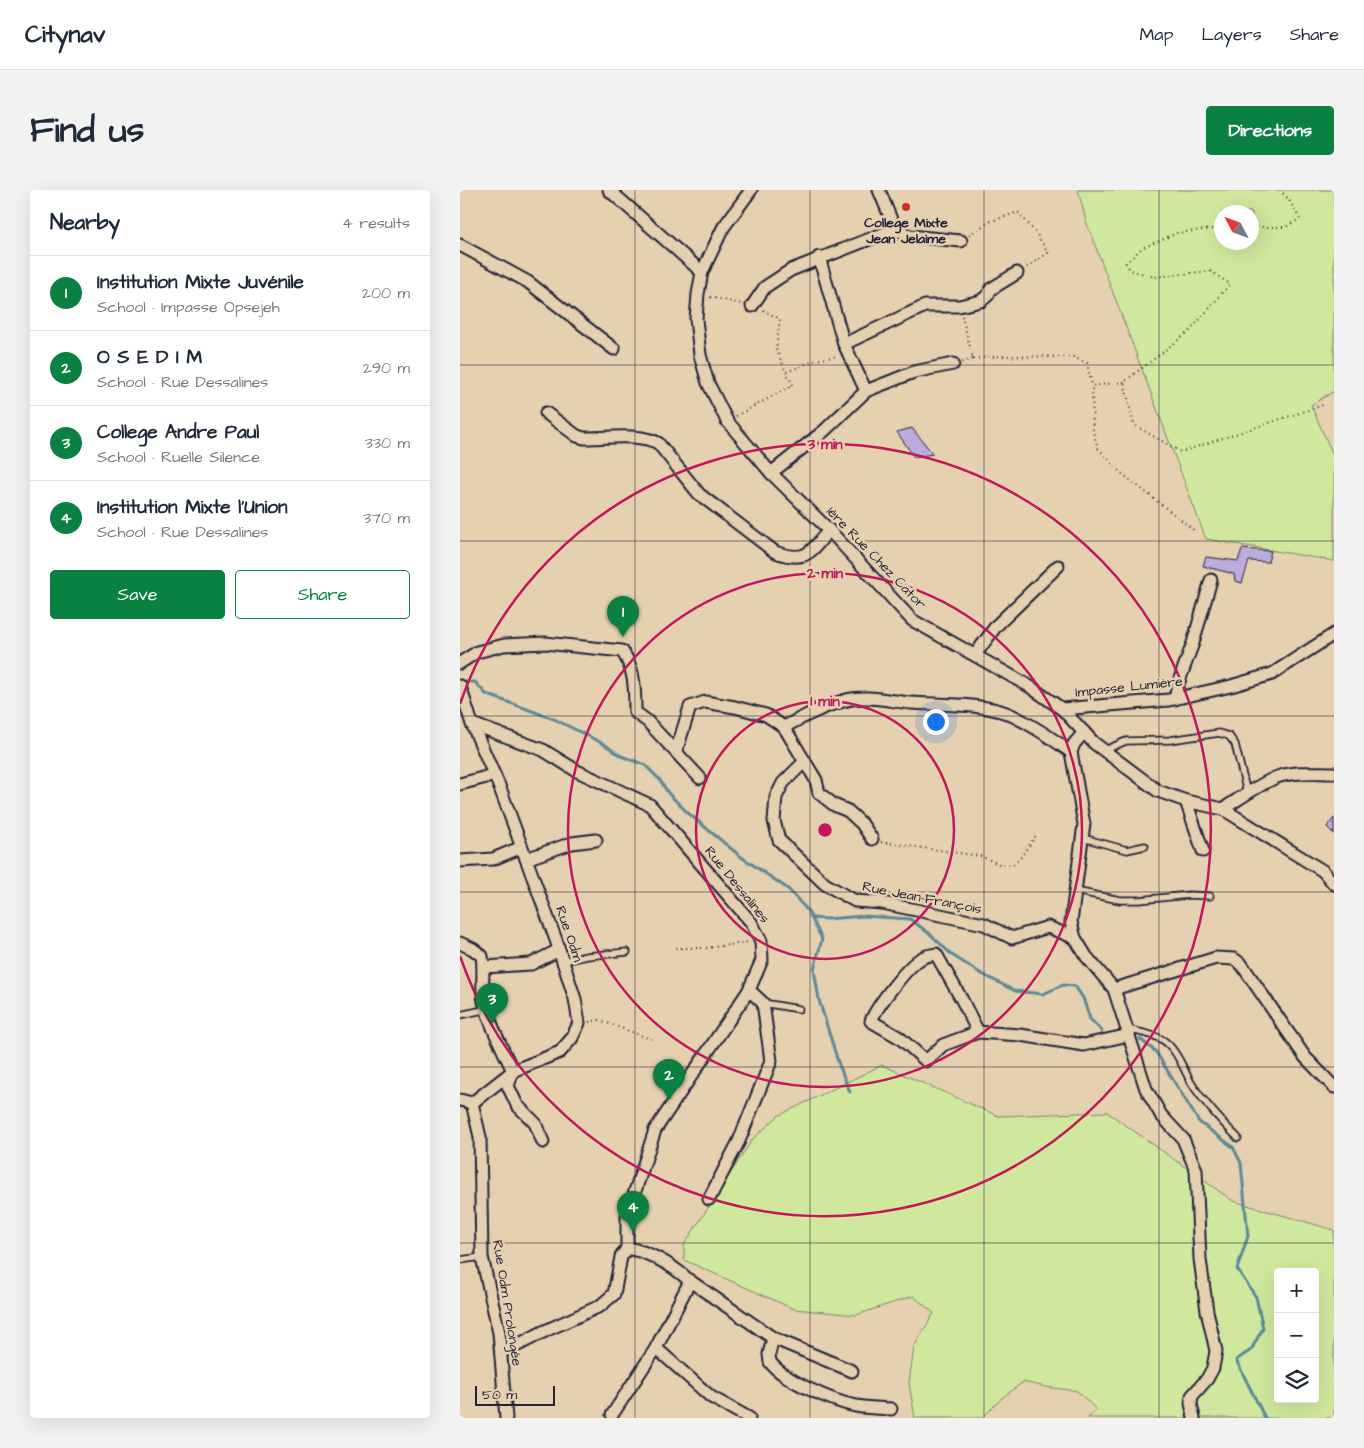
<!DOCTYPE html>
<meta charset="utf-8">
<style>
:root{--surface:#fff;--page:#f2f2f3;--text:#1f2937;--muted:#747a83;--line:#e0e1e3;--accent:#0b8043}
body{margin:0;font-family:"Architects Daughter",sans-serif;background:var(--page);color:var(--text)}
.controls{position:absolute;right:15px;bottom:15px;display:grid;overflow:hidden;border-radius:5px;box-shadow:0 5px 20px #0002}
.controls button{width:45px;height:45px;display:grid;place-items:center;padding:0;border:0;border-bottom:1px solid var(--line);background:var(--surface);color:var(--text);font:25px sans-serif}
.compass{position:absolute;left:754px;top:15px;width:45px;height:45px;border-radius:50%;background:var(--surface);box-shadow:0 5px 20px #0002;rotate:311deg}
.scale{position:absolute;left:15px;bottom:12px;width:80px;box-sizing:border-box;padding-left:5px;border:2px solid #22223b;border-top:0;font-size:14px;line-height:18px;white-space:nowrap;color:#22223b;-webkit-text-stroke:4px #e5d0af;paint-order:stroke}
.you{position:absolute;left:475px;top:531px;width:18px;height:18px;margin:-12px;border:4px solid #fff;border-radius:50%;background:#1a73e8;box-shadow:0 0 0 8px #1a73e833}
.badge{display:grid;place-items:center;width:32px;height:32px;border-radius:50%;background:var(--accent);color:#fff;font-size:16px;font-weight:700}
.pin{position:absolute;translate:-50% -41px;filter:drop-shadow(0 1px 2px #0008)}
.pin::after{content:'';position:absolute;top:26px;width:18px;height:15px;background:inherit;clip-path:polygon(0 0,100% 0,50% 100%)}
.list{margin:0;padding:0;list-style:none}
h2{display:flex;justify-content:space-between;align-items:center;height:65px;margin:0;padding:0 20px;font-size:21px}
h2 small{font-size:16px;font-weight:400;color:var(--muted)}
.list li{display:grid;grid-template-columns:32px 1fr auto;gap:15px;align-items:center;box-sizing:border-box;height:75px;padding:0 20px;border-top:1px solid var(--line)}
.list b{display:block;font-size:19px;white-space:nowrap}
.list p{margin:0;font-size:16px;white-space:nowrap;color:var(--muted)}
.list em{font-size:16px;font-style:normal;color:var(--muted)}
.actions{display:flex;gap:10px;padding:15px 20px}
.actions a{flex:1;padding:11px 0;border:1px solid var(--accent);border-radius:5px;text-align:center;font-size:18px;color:var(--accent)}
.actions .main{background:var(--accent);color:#fff}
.icon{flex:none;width:28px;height:28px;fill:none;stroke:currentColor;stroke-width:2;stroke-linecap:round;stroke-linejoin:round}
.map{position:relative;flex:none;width:874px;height:1228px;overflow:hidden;border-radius:5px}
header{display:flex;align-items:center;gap:30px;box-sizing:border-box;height:70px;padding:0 25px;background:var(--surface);border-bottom:1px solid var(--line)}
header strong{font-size:24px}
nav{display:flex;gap:28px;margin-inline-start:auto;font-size:18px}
.intro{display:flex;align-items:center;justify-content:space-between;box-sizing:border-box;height:120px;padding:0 30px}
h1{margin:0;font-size:35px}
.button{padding:12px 22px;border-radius:5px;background:var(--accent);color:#fff;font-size:18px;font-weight:700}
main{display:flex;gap:30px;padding:0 30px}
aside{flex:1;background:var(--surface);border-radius:5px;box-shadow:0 5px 20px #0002}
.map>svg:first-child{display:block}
.green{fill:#cfe89d;stroke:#78856c;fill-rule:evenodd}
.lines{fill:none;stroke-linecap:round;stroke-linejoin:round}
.stream{stroke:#5a8a9a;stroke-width:3}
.building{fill:#baadde;stroke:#22223b}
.lane-casing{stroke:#22223b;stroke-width:9}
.street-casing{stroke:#22223b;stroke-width:15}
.path{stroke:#22223b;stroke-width:2;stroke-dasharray:1 4;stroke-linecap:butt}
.lane{stroke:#e5d0af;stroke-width:5.5}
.street{stroke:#e5d0af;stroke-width:11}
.grid{fill:none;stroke:#22223b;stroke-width:1;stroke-opacity:0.55}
.ring{fill:none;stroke:#c2185b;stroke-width:2.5}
.poi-dot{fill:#c8321e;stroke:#e5d0af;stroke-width:2}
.labels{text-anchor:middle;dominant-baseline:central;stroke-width:5;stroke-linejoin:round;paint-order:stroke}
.poi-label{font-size:14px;font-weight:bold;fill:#22223b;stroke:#e5d0af}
.street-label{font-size:14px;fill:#22223b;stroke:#e5d0af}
.centre{fill:#c2185b;stroke:#e5d0af;stroke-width:2.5}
.ring-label{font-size:15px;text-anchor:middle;font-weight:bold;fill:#c2185b;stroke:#e5d0af;stroke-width:5;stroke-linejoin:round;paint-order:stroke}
</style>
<header>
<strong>Citynav</strong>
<nav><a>Map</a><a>Layers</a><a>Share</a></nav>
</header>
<div class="intro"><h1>Find us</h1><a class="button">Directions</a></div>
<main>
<aside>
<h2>Nearby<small>4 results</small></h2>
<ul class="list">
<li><span class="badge">1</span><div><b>Institution Mixte Juvénile</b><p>School · Impasse Opsejeh</p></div><em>200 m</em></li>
<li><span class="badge">2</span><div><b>O S E D I M</b><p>School · Rue Dessalines</p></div><em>290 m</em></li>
<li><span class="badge">3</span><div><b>College Andre Paul</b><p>School · Ruelle Silence</p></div><em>330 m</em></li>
<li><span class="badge">4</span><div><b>Institution Mixte l'Union</b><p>School · Rue Dessalines</p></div><em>370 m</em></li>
</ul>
<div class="actions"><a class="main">Save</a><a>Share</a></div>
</aside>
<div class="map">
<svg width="874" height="1228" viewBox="0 0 874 1228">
<rect width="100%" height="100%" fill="#e5d0af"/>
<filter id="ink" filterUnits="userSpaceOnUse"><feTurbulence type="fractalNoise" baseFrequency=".02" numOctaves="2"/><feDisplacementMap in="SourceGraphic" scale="10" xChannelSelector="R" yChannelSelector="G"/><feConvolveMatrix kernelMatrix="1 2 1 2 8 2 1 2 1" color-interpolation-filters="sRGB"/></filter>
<g filter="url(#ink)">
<g class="green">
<path d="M 618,0 L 874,0 L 874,201 L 851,215 L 872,263 L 874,262 L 874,371 L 746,349 L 626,31 ZM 762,22 L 792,22 L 792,52 L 762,52 Z"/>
<path d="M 422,875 L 538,926 L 647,922 L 773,1011 L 874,1040 L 874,1228 L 628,1228 L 637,1220 L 617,1201 L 586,1197 L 563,1192 L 543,1207 L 522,1228 L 455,1228 L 449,1193 L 454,1157 L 474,1123 L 453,1106 L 396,1125 L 334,1119 L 224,1070 L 224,1055 L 292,950 L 318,926 ZM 818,1082 L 855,1082 L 855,1209 L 818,1209 Z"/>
</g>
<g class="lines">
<g class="stream">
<polyline points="0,492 15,492 26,504 94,529 144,554 161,566 185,575 200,590 208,603 228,623 280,666 328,699 348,721 362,749 354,779 359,810 379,875 390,902"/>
<polyline points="352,728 367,729 403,726 450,729 470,744 492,765 520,783 555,801 583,804 603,795 615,796 623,808 630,829 642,841"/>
<polyline points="680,849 696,862 739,932 773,957 781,973 788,1046 777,1079 796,1107 803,1138 791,1160 776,1170 805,1228"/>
</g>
</g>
<g class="building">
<polygon points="452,238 473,264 454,267 437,242"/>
<polygon points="782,359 811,361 808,372 789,371 782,393 775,391 774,384 743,376 746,367 778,371"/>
<polygon points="874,628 874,644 867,637"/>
</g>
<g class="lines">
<defs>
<g id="lane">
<polyline points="645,560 666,551 710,550 759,543 769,546 775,554 787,603"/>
<polyline points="623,648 667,660 685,656"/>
<polyline points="615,701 660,710 679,710 729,705 750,706"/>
<polyline points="103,771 127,766 167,762"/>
<polyline points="303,813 339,819"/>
<polyline points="0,825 28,819"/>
<path d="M 669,845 L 671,840 C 683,843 699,845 708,854 C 719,864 724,881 732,894 C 745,914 761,931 778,948"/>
<polyline points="0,1070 22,1067"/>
</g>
<g id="street">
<polyline points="149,0 242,82"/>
<polyline points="291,0 263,38 242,82 238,104 236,129 240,165 248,193 267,231 311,283 369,340 452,430 569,496 602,519 634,553 698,601 726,611 763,619 863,681 874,694"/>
<polyline points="419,0 435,39"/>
<polyline points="0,55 68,92 154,159"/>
<polyline points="359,67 384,154 406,201"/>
<polyline points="292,116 305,97 331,80 435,39 450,46 501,51"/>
<polyline points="384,154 465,116 499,116 521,111 528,105 531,99 557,83"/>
<path d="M 86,223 L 117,246 L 124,248 C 145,248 180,243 198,253 L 239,304 L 315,362 C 347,373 350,363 369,340"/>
<polyline points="311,283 364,241 406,201 454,182 493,174"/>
<polyline points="515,465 536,436 598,376"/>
<path d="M 0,473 L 17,462 L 44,455 L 85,453 L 162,461 C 175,479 175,500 175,522 L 187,531 L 240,588"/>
<polyline points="0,496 12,534 40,598 96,750 115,809 119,833 112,848 100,862 53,881 48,896 57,915 75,933 83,952"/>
<polyline points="715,509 718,494 733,453 751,390"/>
<polyline points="602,519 709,510 771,496 812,484 874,444"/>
<polyline points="12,534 83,560 117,581 190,615 291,732 301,751 302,770 289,800 195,940 167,1026 167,1058"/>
<path d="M 324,537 C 343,527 362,517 383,511 C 406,504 428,511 451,513 C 479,515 524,513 549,524 C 571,534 591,548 611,562"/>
<polyline points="624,542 614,554 611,562 624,634 611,732 615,748 626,766 654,799 686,899 701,925 723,949 736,980 740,1069 747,1121 756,1161 753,1178 747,1189 732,1206 731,1213 734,1228"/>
<polyline points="216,562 230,517 245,512 275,517 306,525 324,537 356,590 359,603 374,615 388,621 402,634 412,649"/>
<polyline points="345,571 323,593 316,607 314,631 319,650 365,694 395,711 422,713 524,734 552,748 588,737 615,748"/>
<polyline points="0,594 34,585"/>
<polyline points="726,611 743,661"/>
<path d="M 763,619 C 779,609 802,592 820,586 C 837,581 856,583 874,583"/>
<polyline points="66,669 112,653 136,650"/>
<polyline points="0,671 33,669 62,657"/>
<path d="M 0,753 L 13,759 L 22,766 C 24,779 22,792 23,805 C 26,827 43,860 53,881 L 12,913 L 0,910"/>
<polyline points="24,777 71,774 99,760"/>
<polyline points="654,799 756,768 774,769 782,775 845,867 874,897"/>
<path d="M 518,842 L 502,810 L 476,764 C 472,765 468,765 464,767 C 450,772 417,816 411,831 L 440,848 L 466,871 L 483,855 L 518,842 L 560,845 L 624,855 L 669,845"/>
<polyline points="12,913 20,947 22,1067 39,1143 46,1228"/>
<polyline points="249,1009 279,951 311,871 303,813 289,800"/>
<polyline points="230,1091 313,1148 392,1181"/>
<path d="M 313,1148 L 309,1164 L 310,1172 C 323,1190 374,1212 396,1216 C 407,1218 419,1218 431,1219"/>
<polyline points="196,1158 251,1207 289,1228"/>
<path d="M 41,1161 L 50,1159 L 85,1141 L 140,1116 L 154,1104 L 161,1067 L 167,1058 C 190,1062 213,1076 230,1091 L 196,1158 L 152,1225"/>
</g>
</defs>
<use href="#lane" class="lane-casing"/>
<use href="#street" class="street-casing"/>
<g class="path">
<polyline points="792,37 825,37 840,29 829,10 820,0"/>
<polyline points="762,38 717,43 682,58 666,73 670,80 694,87 750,81 770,94 730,141 664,192 674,235 721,262 866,214"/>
<polyline points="509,45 529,32 558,22 576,43 588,63 567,77"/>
<polyline points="250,107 282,114"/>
<polyline points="303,120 320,129 316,159 326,182 356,170 378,166"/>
<polyline points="502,126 513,169 502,172"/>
<polyline points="513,169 541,166 613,167 627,173 632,196"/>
<polyline points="664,192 632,196 633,242 638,258 660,282 735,341"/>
<polyline points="276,226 333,195 326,182"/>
<polyline points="421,652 520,666 539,674 553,675 561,667 577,644"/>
<polyline points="216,758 246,758 290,752"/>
<polyline points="129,832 139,830 191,849"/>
</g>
<use href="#lane" class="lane"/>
<use href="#street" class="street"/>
</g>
</g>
<path class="grid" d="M 175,0 L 175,1228M 350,0 L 350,1228M 524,0 L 524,1228M 699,0 L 699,1228M 0,175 L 874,175M 0,351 L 874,351M 0,526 L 874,526M 0,702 L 874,702M 0,877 L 874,877M 0,1053 L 874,1053"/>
<g class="ring">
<circle cx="365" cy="640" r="129"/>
<circle cx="365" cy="640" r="257"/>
<path d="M0 514A386 386 0 1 1 0 766"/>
</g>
<circle class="poi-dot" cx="446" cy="17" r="5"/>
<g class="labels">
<g class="poi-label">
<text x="446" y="33">College Mixte<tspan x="446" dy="16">Jean Jelaime</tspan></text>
</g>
<g class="street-label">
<text transform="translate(416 368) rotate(46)">1ère Rue Chez Cator</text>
<text transform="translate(669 497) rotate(-6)">Impasse Lumière</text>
<text transform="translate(277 695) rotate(51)">Rue Dessalines</text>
<text transform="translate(462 708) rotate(11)">Rue Jean-François</text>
<text transform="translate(109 744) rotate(71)">Rue Odm</text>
<text transform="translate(47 1113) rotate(81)">Rue Odm Prolongée</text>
</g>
</g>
<circle cx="365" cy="640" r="8" class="centre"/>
<g class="ring-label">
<text x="365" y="259">3 min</text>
<text x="365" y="388">2 min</text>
<text x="365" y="516">1 min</text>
</g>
</svg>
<div class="controls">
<button>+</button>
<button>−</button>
<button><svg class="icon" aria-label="layers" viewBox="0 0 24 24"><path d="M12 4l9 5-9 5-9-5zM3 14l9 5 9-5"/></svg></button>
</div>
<svg class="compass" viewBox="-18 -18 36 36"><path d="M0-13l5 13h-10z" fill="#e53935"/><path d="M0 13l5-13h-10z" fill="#747a83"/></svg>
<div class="scale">50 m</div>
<div class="you"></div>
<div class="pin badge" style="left:163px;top:447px">1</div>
<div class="pin badge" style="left:209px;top:910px">2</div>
<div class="pin badge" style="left:32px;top:834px">3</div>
<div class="pin badge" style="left:173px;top:1042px">4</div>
</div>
</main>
